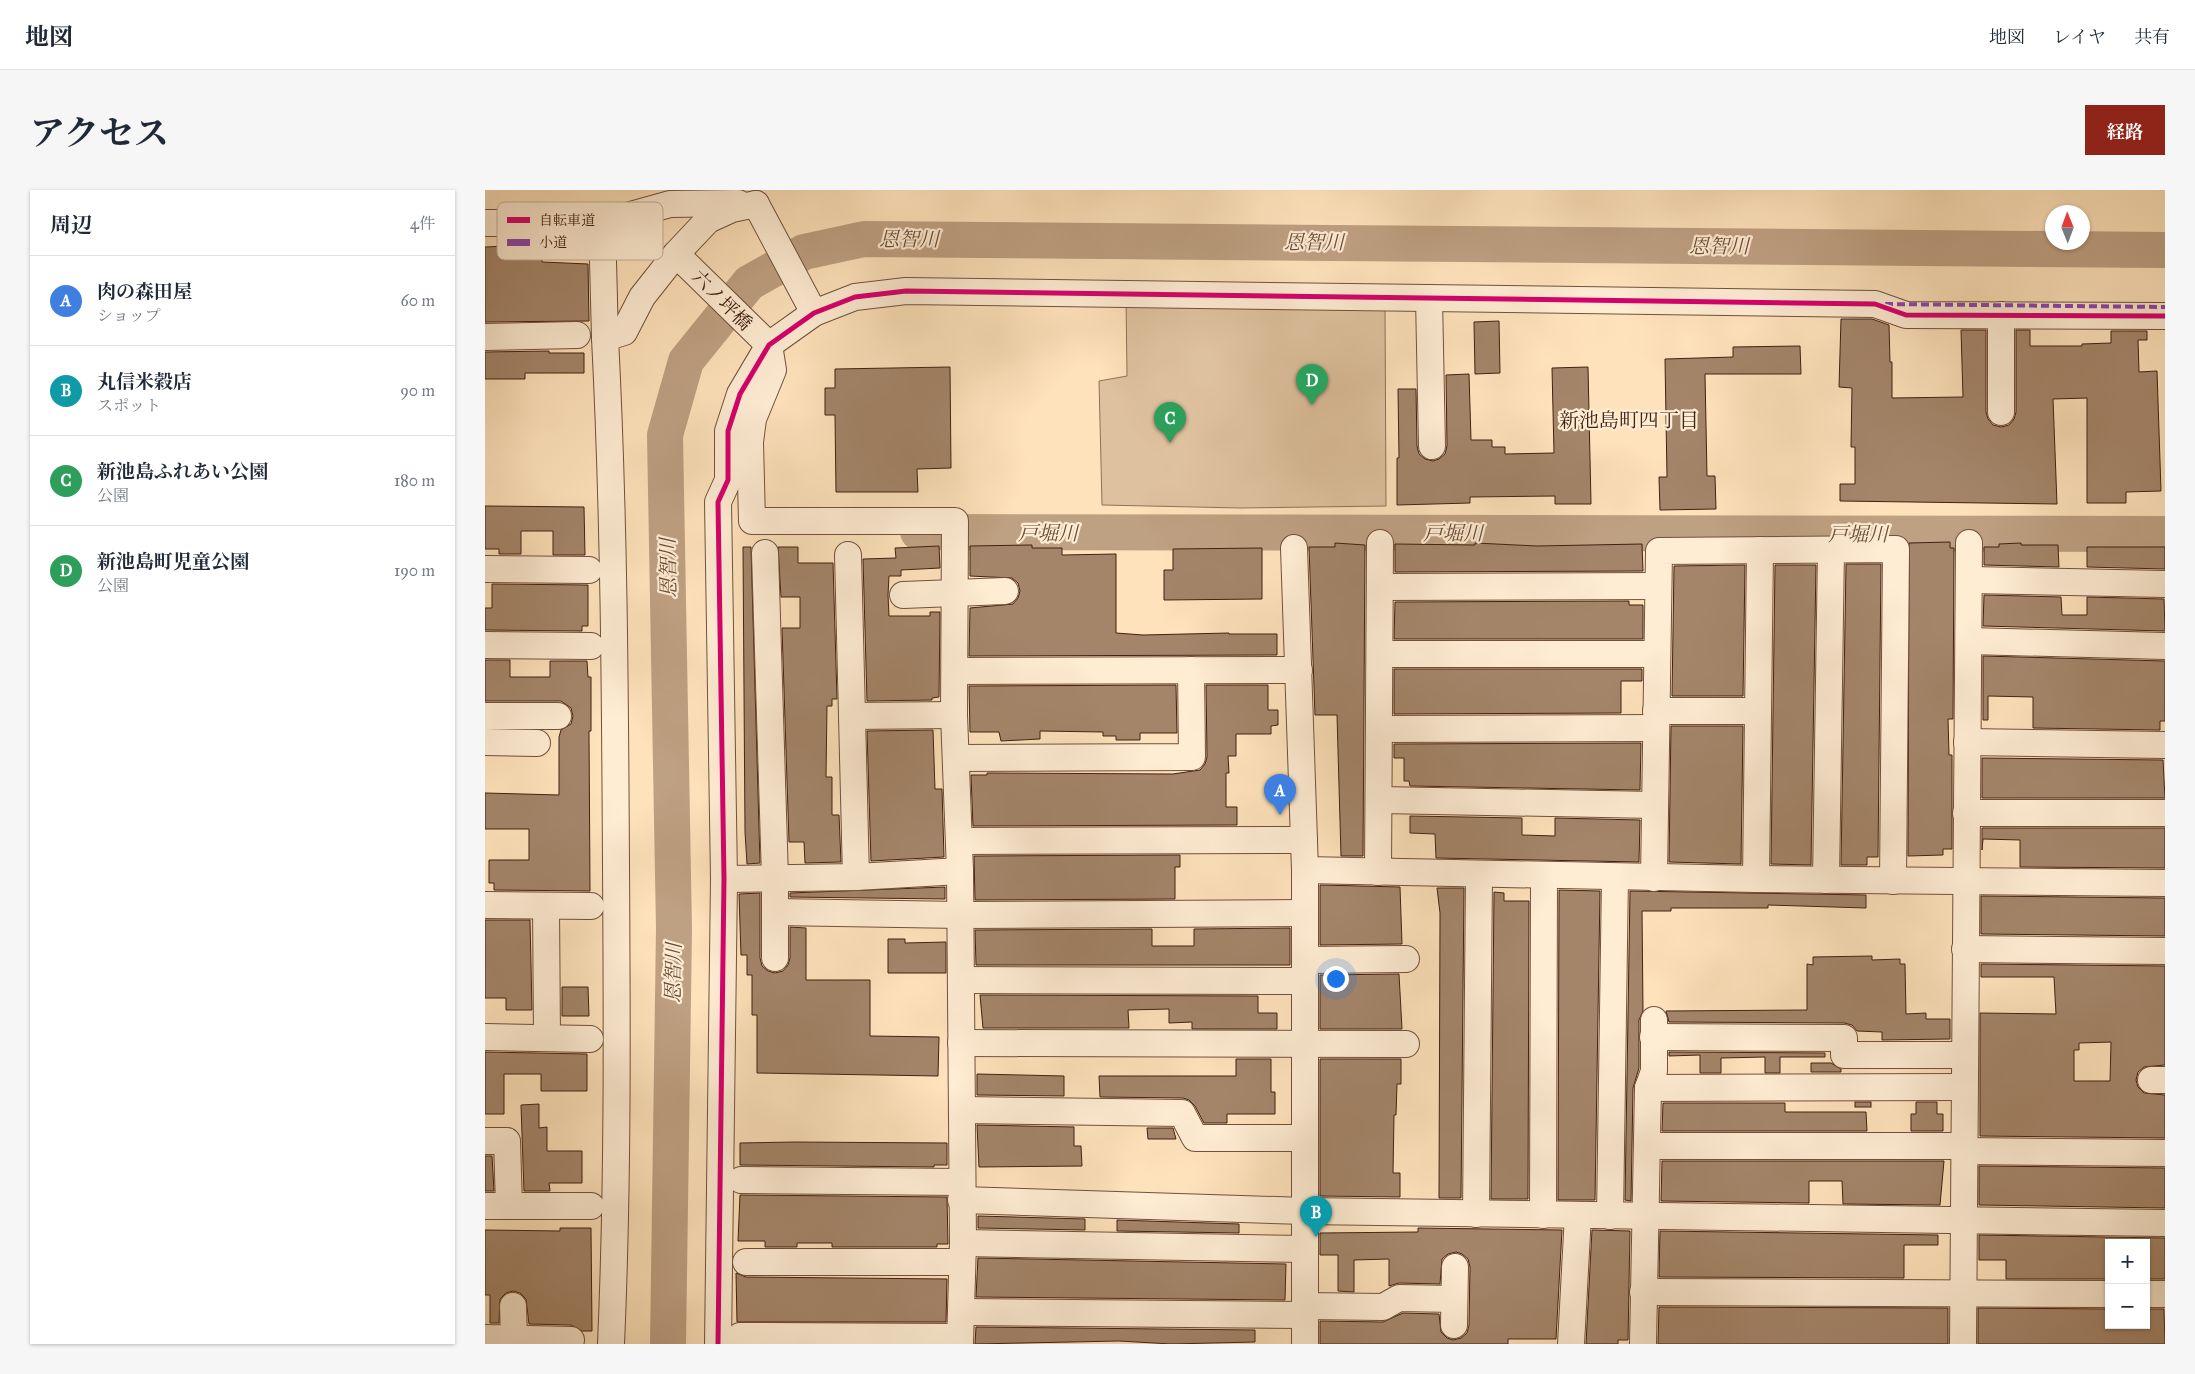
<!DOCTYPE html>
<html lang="ja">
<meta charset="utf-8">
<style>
:root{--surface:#fff;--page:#f6f6f7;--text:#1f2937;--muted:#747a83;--line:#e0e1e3;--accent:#8f2418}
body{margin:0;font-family:"IM FELL Great Primer","Noto Serif JP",serif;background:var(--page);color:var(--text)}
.controls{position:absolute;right:15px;bottom:15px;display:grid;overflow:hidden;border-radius:0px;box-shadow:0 1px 4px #0004}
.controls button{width:45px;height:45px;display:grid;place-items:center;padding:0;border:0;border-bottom:1px solid var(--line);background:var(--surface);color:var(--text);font:25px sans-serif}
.compass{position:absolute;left:1560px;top:15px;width:45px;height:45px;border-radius:50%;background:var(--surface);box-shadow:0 1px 4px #0004;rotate:359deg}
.you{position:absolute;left:850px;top:788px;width:18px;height:18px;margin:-12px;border:4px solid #fff;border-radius:50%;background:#1a73e8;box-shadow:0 0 0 8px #1a73e833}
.badge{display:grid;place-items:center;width:32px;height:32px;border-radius:50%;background:var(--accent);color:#fff;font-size:16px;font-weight:700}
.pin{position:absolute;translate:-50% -41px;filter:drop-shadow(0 1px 2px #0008)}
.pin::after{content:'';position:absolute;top:26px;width:18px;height:15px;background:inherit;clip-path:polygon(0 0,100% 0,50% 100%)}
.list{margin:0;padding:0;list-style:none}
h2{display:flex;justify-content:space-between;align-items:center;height:65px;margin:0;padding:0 20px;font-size:21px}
h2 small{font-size:16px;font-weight:400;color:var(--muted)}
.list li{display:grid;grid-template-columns:32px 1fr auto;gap:15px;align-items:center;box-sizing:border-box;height:90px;padding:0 20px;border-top:1px solid var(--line)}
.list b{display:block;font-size:19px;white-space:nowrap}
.list p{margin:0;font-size:16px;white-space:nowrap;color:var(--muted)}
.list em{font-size:16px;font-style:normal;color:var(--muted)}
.map{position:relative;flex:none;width:1680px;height:1154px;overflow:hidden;border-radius:0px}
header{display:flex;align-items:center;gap:30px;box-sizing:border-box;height:70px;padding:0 25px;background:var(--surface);border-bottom:1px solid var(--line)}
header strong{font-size:24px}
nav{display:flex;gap:28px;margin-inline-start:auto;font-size:18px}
.intro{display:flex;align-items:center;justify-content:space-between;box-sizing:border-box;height:120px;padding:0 30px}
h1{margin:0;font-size:35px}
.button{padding:12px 22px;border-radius:0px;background:var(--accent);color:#fff;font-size:18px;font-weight:700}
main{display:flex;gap:30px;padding:0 30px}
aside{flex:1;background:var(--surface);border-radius:0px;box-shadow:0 1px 4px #0004}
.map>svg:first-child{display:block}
.green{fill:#dec19e;stroke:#907158}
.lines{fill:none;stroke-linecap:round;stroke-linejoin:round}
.river{stroke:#bea082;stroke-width:36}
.building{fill:#a4856a;stroke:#422112;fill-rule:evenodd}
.minor-casing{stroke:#71513c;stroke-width:28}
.minor{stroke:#feecd3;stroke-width:26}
.quiet{stroke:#8e44ad;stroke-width:4;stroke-dasharray:8 4;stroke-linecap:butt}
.cycleway-casing{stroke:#feecd3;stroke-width:8}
.cycleway{stroke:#d6006c;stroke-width:5}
.labels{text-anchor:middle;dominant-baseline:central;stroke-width:4.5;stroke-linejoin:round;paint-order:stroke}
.street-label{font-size:19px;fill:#422112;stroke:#feecd3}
.water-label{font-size:20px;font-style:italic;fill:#6d4d39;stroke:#feecd3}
.neighbourhood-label{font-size:20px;fill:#422112;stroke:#feecd3}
.key{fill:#feecd3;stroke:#c6af99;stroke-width:1}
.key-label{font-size:14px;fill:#422112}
</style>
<header>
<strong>地図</strong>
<nav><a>地図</a><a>レイヤ</a><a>共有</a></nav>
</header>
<div class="intro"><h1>アクセス</h1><a class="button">経路</a></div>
<main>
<aside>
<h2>周辺<small>4件</small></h2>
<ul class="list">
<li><span class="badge" style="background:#3f7fe0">A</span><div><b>肉の森田屋</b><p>ショップ</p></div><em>60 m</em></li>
<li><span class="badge" style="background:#0f9aa8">B</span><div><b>丸信米穀店</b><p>スポット</p></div><em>90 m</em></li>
<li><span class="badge" style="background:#2e9e5b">C</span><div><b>新池島ふれあい公園</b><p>公園</p></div><em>180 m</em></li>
<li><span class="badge" style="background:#2e9e5b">D</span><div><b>新池島町児童公園</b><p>公園</p></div><em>190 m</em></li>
</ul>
</aside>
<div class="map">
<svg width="1680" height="1154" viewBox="0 0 1680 1154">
<rect width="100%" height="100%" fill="#fee2bb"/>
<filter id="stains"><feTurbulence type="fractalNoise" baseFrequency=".004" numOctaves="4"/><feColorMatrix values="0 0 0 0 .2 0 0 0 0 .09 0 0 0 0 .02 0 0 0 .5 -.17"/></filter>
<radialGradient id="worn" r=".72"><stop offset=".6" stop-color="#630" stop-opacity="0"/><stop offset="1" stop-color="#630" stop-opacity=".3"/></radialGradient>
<polygon class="green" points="641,109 900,114 901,316 756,318 617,315 614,191 642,186"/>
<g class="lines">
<g class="river">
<polyline points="433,342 1680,344"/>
<polyline points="183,1154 189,739 180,245 201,171 264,93 319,62 379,49 1680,60"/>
</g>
</g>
<g class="building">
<polygon points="21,48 57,48 57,72 103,74 104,131 0,132 0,57 21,56"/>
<polygon points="1356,129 1387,129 1404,135 1405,172 1407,172 1407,208 1478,207 1476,140 1501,140 1501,222 1503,229 1508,235 1516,237 1524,235 1529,229 1531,222 1531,140 1545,140 1545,156 1597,156 1597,154 1626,153 1626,141 1662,141 1662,150 1653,150 1654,182 1672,181 1676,301 1641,302 1641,313 1602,313 1602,208 1568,209 1572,314 1355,311 1355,294 1370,294 1370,257 1366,257 1367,198 1354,197"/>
<polygon points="1014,131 1015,183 990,184 989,132"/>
<polygon points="1315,156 1316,184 1220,184 1222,286 1230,286 1231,319 1175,320 1174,287 1182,287 1180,169 1248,167 1248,157"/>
<polygon points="64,161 64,163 99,163 99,183 40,183 40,189 0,189 0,162"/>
<polygon points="465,177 466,278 432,279 433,302 351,302 350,225 340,225 340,198 350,198 350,179"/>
<polygon points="1103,177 1106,314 1070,314 1070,306 985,307 985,313 912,315 912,268 914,268 913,199 931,199 932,256 934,264 940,269 948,271 954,269 960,264 962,256 961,185 984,184 986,250 1007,250 1007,257 1020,257 1020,264 1069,263 1067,178"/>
<polygon points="0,316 99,317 100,365 68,365 68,341 36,341 36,364 14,364 14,359 0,359"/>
<polygon points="1465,352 1465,358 1469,358 1468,529 1463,529 1464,565 1467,565 1467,659 1458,659 1458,665 1423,666 1424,353"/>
<polygon points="850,353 880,355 878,666 856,666 852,525 830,525 824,357 850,357"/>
<polygon points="990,353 1052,356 1157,354 1158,381 910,382 910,354 990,355"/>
<polygon points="1536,353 1536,355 1573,355 1574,377 1499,375 1499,357 1514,357 1514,354"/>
<polygon points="547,355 547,358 577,358 577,365 631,364 631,443 658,445 744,443 744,444 792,444 792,465 484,466 485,418 528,414 533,408 535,401 533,393 527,388 485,386 485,356"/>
<polygon points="454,356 455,378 416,380 416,386 404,386 403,405 404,426 445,426 445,422 455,422 454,507 447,508 447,510 382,511 378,369 411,368 410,358"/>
<polygon points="258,357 266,357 275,673 262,674 260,642"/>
<polygon points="293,357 313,357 313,373 348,373 352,509 347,509 347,516 342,516 341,587 347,587 347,625 354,625 356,672 320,673 319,652 304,652 297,438 315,438 315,407 296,407"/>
<polygon points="1602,357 1680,357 1680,379 1602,377"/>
<polygon points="777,358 777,409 679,410 679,380 688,380 688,359"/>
<polygon points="1361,374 1396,374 1393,667 1382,667 1382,675 1356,675"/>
<polygon points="1260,375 1258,506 1187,506 1189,376"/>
<polygon points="1290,375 1331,375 1326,675 1286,674"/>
<polygon points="7,394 103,395 103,436 97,436 97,441 0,440 0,418 7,418"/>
<polygon points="1499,405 1576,407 1577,425 1602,425 1602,407 1679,409 1680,441 1498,436"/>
<polygon points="1144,411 1144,415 1158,415 1158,449 909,449 910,412"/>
<polygon points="1498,466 1680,471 1680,531 1675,531 1675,540 1548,538 1548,507 1503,506 1503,530 1498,530"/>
<polygon points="0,470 25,470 25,487 65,487 65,471 102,471 103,487 106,487 106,541 104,541 105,701 9,700 9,693 4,693 4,670 44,670 44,639 0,639 0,603 74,605 74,547 76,540 86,534 88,526 86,518 76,511 0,511"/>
<polygon points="909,479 1157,479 1157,491 1136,491 1136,523 909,524"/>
<polygon points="691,495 692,543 655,543 655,550 631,550 631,546 618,546 618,542 555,541 555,549 516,551 514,542 485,542 484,496"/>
<polygon points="721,495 783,495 783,520 793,520 793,535 786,536 786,544 751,544 751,566 743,566 744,583 741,583 741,617 752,617 752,635 488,636 486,585 502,585 502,583 688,584 715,580 720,574 722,567"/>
<polygon points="1186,536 1258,536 1256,674 1184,672"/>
<polygon points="448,540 450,599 457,599 459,667 386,671 382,541"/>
<polygon points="1156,553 1155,600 925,596 924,591 919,591 919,568 909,568 909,554"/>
<polygon points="1497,568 1678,570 1680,608 1497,608"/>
<polygon points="925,626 1037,628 1037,645 1070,646 1070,628 1155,630 1154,672 951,668 950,644 925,643"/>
<polygon points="1497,638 1680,638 1680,678 1535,677 1535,650 1498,649 1497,660"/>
<polygon points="695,665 695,677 690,677 690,709 490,710 489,666"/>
<polygon points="835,695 915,697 917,754 835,755"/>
<polygon points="460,697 460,709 305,707 305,703"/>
<polygon points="952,698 979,698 976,1008 954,1008 955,723"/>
<polygon points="1074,700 1115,701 1110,1010 1073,1010"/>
<polygon points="1145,701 1381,705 1381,718 1283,715 1283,718 1186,718 1186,721 1157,721 1158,821 1154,830 1154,878 1148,898 1146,1011 1140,1010"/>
<polygon points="1009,702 1019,703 1019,711 1044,711 1043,1009 1006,1009"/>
<polygon points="275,703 275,768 277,776 283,781 290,783 298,781 303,775 305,768 305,737 321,738 321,790 385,790 385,846 454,847 453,886 272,883 272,825 267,825 267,785 262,785 262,765 256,765 254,704"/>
<polygon points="1496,706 1680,708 1680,746 1496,744"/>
<polygon points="0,730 45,730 47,820 21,820 21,808 0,808"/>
<polygon points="805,738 805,775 491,775 490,740 667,739 667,756 709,756 709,739"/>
<polygon points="403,749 420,749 420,753 461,752 461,783 403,783"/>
<polygon points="1387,766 1387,770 1415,769 1415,774 1420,774 1421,824 1441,823 1441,829 1465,829 1465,849 1397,850 1397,842 1372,841 1367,835 1359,833 1184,832 1181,821 1322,820 1322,774 1328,775 1328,767"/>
<path d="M 1496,774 L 1680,776 L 1680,875 L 1659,877 L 1653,882 L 1651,890 L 1653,897 L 1659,903 L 1680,905 L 1680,948 L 1495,946 L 1495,823 L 1571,824 L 1569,787 L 1496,787 ZM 1626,852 L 1625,891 L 1589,891 L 1589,860 L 1594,860 L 1594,853 Z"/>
<polygon points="914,784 917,839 835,839 835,785"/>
<polygon points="77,797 103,797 104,826 77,826"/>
<polygon points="495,805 773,806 773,823 792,823 792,839 707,839 707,832 684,833 684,819 643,820 644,838 498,838"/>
<polygon points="0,862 102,864 102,901 56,901 56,884 19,884 19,924 0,924"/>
<polygon points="1184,862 1340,863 1340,867 1295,867 1295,883 1280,883 1280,867 1236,868 1236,883 1215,883 1215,865 1184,866"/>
<polygon points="751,869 786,869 786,902 790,902 790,924 742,924 742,933 719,933 710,916 704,910 698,908 615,907 614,886 751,886"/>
<polygon points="835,869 916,869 916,894 912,894 911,925 909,925 908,983 915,983 915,1007 835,1006"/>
<polygon points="1326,873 1346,873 1356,879 1356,882 1326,882"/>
<polygon points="492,884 579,886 579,906 492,905"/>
<rect x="1370" y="912" width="16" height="5"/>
<polygon points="1431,912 1452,912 1452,924 1458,924 1458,941 1426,941 1426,924 1431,924"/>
<polygon points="1178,913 1300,913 1300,922 1381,922 1382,941 1177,941"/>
<polygon points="54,914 54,938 62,937 62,961 97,961 97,993 64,993 65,1001 39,1001 36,915"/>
<polygon points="492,935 589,937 589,956 596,956 597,976 494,977"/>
<polygon points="662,938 688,938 691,949 663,949"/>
<polygon points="309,952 462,953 462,975 449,975 449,977 255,975 255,953"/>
<polygon points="0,966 7,966 9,1001 0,1001"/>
<polygon points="1177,971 1459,971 1455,1015 1358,1014 1357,991 1324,991 1324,1013 1176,1011"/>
<polygon points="1494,976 1680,978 1680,1018 1494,1015"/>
<polygon points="255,1005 462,1007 463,1054 452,1054 452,1057 347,1057 347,1053 312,1053 312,1057 280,1057 280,1051 253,1051"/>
<polygon points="493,1026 600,1029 600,1040 493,1038"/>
<polygon points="632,1030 754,1034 754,1043 632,1041"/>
<polygon points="75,1038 106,1038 107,1141 97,1141 86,1135 44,1134 41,1109 35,1103 28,1101 21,1103 15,1109 14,1133 5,1133 5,1105 0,1105 0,1040 75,1041"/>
<polygon points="933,1038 1077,1040 1071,1149 1023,1149 1023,1154 835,1154 835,1131 898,1132 918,1123 954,1124 956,1142 962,1148 968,1150 976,1148 982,1143 984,1135 985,1077 983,1069 977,1064 971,1062 963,1064 957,1069 955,1094 914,1093 904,1096 904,1069 869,1070 869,1102 853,1101 853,1065 835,1065 835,1043 933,1042"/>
<polygon points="1107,1040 1145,1041 1143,1150 1133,1150 1133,1154 1101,1154"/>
<polygon points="1175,1041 1453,1045 1453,1055 1419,1055 1419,1088 1174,1087"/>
<polygon points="1494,1045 1680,1048 1680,1089 1661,1089 1661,1053 1624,1053 1624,1089 1521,1089 1521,1070 1494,1070"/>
<polygon points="493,1068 801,1074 800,1110 491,1107"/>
<polygon points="251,1083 261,1087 462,1089 461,1132 252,1132"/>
<polygon points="1174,1117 1463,1118 1463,1154 1173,1154"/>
<polygon points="1493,1118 1624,1119 1624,1135 1661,1135 1661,1119 1679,1119 1680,1154 1493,1154"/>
<polygon points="491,1137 770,1140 770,1152 686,1154 634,1151 490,1154"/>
</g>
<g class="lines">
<defs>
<g id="minor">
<polyline points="271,14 329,123"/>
<polyline points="0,33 117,33 185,14 253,13"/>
<polyline points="117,33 120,148"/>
<polyline points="191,64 284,155 288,180 268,229 265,252 267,331 470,331 469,525 475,681 478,1053 475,1154"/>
<polyline points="944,108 947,256"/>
<polyline points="1516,125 1516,222"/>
<polyline points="0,147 92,145"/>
<polyline points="809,358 820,680 820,1154"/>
<polyline points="280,363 290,688 290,768"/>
<polyline points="363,365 371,687"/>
<polyline points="0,379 104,380"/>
<polyline points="1485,390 1680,394"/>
<polyline points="895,397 1173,396"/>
<polyline points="418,405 520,401"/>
<polyline points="1484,451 1680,456"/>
<polyline points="0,455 106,456"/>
<polyline points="895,464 1172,464"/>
<polyline points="471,481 814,480"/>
<polyline points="1171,521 1273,521"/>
<polyline points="0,526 73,526"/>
<polyline points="367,526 469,525"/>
<polyline points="895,539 1171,538"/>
<polyline points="0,552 52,553"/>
<polyline points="1482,552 1680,555"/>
<polyline points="472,568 707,567 706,480"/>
<polyline points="895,610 1170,615"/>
<polyline points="1481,623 1680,623"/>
<polyline points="474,651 819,650"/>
<polyline points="820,680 1271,689 1680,693"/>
<polyline points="893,682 895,353"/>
<polyline points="1169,688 1174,361 1411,359 1408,691"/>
<polyline points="239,689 371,687 475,681"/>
<polyline points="1271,689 1275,360"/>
<polyline points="1341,690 1346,360"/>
<polyline points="0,715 106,716"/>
<polyline points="61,716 62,847"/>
<polyline points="290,722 476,725 820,723"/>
<polyline points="1480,759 1680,761"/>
<polyline points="820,770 921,769"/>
<polyline points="476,790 820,791"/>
<polyline points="0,847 105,849"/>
<polyline points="1168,847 1359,848 1359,865 1479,865"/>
<polyline points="476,853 921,854"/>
<polyline points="1666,890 1680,890"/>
<polyline points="1163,898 1479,897"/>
<polyline points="477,920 697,923 710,948 820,948"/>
<polyline points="0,951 22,951 24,1016"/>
<polyline points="1162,956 1479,956"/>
<polyline points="1479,961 1680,963"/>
<polyline points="256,990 476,992"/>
<polyline points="476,1010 820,1021 1680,1033"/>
<polyline points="0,1016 106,1016"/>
<polyline points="991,1024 994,684"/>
<polyline points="1058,1025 1059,685"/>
<polyline points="1125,1026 1130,687"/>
<polyline points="478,1053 820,1059"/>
<polyline points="261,1072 477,1072"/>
<polyline points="1158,1102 1624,1104"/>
<polyline points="1661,1104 1680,1104"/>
<polyline points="28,1116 29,1148"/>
<polyline points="820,1116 898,1117 914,1108 969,1109"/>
<polyline points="477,1122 819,1125"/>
<polyline points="969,1135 970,1077"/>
<polyline points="255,1146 475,1147"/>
<polyline points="0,1148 86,1150"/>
<path d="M 126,1154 C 133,994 132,834 131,674 C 130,498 129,323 120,148 L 139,142 L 157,107 L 191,64 L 223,30 L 247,19 L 271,14"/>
<polyline points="233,1154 239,689 233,312 243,290 243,241 255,204 284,155 329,123 370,107 421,101 1390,114 1421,125 1680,126"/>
<polyline points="1086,1154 1093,1025"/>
<polyline points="1158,1154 1163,898 1169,881 1169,830"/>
<polyline points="1478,1154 1484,353"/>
</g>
</defs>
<use href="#minor" class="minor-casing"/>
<use href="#minor" class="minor"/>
<polyline class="quiet" points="1400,114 1680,117"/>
<defs>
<polyline id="cycleway" points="233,1154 239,689 233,312 243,290 243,241 255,204 284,155 329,123 370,107 421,101 1390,114 1421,125 1680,126"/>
</defs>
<use href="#cycleway" class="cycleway-casing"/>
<use href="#cycleway" class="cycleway"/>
</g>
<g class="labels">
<g class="street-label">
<text transform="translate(237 110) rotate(45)">六ノ坪橋</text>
</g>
<g class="water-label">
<text x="424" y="49">恩智川</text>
<text x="829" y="52">恩智川</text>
<text x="1234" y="56">恩智川</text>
<text x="563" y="343">戸堀川</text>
<text x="968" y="343">戸堀川</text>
<text x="1373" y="344">戸堀川</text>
<text transform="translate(183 378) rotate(-91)">恩智川</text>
<text transform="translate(188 783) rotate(-89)">恩智川</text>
</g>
<g class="neighbourhood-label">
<text x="1144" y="230">新池島町四丁目</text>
</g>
</g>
<rect x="12" y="12" width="166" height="58" rx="8" class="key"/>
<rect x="22" y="27" width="23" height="6" fill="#d6006c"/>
<rect x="22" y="49" width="23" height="7" fill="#8e44ad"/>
<g class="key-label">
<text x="54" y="35">自転車道</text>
<text x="54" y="57">小道</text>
</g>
<rect width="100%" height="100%" filter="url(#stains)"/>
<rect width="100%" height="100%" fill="url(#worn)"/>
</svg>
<div class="controls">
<button>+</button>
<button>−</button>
</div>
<svg class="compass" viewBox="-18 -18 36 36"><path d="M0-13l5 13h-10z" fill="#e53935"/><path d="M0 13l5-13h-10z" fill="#747a83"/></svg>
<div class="you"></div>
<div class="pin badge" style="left:795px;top:625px;background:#3f7fe0">A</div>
<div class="pin badge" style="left:831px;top:1047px;background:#0f9aa8">B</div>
<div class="pin badge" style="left:685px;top:253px;background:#2e9e5b">C</div>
<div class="pin badge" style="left:827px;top:215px;background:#2e9e5b">D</div>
</div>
</main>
